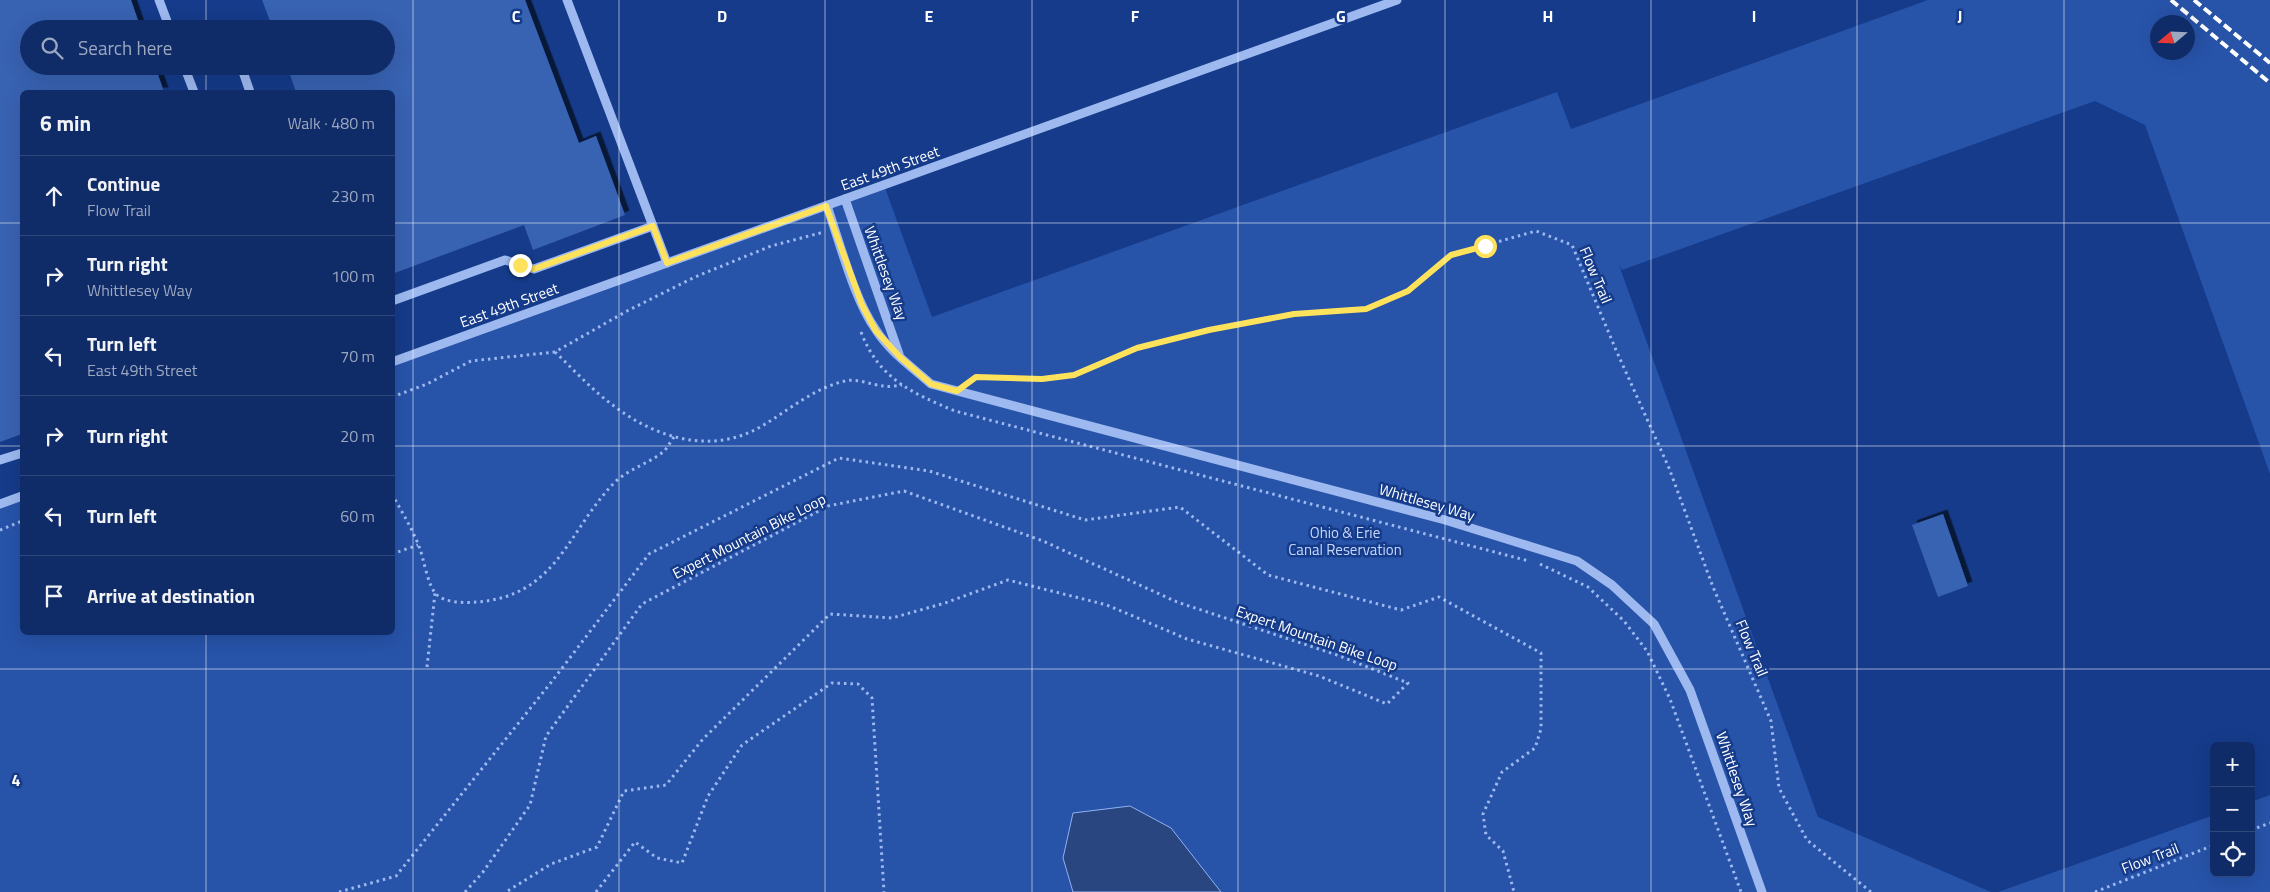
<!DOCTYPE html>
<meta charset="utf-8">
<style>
:root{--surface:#102c68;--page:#19346e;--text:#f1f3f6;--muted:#9ca7c0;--line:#30487c}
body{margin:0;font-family:"Titillium Web",sans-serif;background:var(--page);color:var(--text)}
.controls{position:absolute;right:15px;bottom:15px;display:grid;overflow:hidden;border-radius:8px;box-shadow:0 5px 20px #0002}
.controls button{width:45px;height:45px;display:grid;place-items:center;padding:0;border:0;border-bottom:1px solid var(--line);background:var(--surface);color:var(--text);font:25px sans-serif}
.compass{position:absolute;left:2150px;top:15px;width:45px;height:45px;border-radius:50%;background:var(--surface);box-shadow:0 5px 20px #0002;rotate:251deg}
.stop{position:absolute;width:15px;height:15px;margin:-11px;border:4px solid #ffe25c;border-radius:50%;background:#fff}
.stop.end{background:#ffe25c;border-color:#fff;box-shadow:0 1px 5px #0008}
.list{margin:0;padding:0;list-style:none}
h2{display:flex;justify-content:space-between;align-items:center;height:65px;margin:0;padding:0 20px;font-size:21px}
h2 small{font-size:16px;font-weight:400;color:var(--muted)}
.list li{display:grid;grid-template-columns:32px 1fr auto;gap:15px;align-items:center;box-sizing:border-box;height:80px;padding:0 20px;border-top:1px solid var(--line)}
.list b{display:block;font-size:19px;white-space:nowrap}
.list p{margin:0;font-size:16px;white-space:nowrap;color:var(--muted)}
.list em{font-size:16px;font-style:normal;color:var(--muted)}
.icon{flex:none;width:28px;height:28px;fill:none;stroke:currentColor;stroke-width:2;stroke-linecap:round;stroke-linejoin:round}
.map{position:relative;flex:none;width:2270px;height:892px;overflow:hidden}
.search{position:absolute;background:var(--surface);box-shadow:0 5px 20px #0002;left:20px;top:20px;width:375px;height:55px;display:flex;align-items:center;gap:12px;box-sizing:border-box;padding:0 18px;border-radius:28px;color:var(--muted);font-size:19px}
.panel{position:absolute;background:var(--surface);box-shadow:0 5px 20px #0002;left:20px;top:90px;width:375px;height:545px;border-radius:8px}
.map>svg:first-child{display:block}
.green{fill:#2753a9;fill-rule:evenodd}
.water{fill:#294681;stroke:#8fb2f2}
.building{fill:#3962b2;filter:url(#shadow)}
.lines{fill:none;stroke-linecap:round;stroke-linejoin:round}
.path{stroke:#9db9ef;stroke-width:3;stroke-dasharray:2.5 4;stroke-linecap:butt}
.minor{stroke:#9db9ef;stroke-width:9}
.rail{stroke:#fff;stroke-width:4;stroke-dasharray:9 4;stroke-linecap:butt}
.route{stroke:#ffe25c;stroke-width:6}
.grid{fill:none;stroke:#fff;stroke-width:1;stroke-opacity:0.55}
.labels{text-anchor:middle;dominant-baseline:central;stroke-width:5;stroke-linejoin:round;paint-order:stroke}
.street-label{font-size:15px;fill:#fff;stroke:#153b8a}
.park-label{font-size:15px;fill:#c4d7fb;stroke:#153b8a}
.grid-label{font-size:16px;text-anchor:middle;font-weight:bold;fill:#fff;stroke:#153b8a;stroke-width:5;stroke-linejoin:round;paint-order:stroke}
</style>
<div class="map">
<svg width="2270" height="892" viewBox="0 0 2270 892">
<defs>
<filter id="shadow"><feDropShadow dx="4.5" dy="-4.5" stdDeviation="0" flood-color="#0009"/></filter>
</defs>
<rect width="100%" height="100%" fill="#153b8a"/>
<g class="green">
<path d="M 1928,0 L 2270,0 L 2270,474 L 2145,125 L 2095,101 L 1622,270 L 1619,265 L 1818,817 L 1991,892 L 0,892 L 0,504 L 22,496 L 22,632 L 392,632 L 393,363 L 884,185 L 932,317 L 1557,92 L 1571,129 ZM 2158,22 L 2188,22 L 2188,52 L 2158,52 Z"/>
<polygon points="2270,795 2270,892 1998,892 2214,815 2214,873 2251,873 2251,802"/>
</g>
<polygon class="water" points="1130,806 1171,828 1221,892 1073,892 1063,858 1073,813"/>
<g class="building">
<polygon points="0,0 131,0 141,29 29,29 29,66 155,66 164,92 22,92 22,434 0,442"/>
<polygon points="262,0 525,0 579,143 596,136 625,215 533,250 524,225 392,274 392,92 296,92 287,66 386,66 386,29 273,29"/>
<polygon points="1943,514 1968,586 1938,597 1912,525"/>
</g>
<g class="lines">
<g class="path">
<path d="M 861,332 C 879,379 912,393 955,411 L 1529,561"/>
<path d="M 555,352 C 574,370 593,391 614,406 C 657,439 713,455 762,426 C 789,410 814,388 845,381 C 857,378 872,385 883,386 C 889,387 896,386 902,385"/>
<polyline points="970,382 977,377 1042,379 1074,375 1137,348 1209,330 1294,314 1366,309 1408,291 1451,255 1536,231 1572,245 1616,350 1669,468 1713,587 1771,721 1779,788 1807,840 1871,892"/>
<polyline points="392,397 427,384 471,361 555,352 627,311 695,277 771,246 824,232"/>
<path d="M 392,494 C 402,512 413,530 420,549 C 424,560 428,587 437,595 C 446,603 464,603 477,602 C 557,596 567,532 614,483 C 628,469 648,464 663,452 C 667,449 670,442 674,437"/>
<polyline points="0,530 22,521"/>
<polyline points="392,554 418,545"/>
<polyline points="1540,564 1588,587 1624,621 1647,651 1670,699 1741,892"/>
<polyline points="427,667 435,593"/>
<polyline points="2251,830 2270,823"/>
<polyline points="339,892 396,876 553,680 649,554 839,458 929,471 1085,520 1180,507 1268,575 1401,610 1439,597 1541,653 1541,729 1535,748 1502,772 1483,814 1486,835 1503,851 1514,892"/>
<polyline points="465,892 483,872 530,805 546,736 642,604 828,506 904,491 1043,541 1177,602 1337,655 1408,683 1387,704 1319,676 1187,639 1107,605 1008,580 945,603 892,618 830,614 703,739 666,785 624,791 597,847 551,864 506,892"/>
<polyline points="596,892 635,842 657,858 682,863 708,796 742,745 832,683 858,684 872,698 884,892"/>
<polyline points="2095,892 2214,845"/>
</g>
<g class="minor">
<polyline points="159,0 170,29"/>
<polyline points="567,0 667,263"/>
<polyline points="184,66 194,92"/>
<polyline points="241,66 250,92"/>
<polyline points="845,199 899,354"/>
<path d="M 827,206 C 840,243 854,299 876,330 C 889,351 912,367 931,384 L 1445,520 L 1577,561 L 1612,585 L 1654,624 L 1690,690 L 1762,892"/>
<polyline points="392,301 505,260 534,269 653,226"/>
<polyline points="392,362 1397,0"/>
<polyline points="0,460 22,453"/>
<polyline points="0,504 22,496"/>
</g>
<g class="rail">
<polyline points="2171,0 2270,83"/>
<polyline points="2194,0 2270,63"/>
</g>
</g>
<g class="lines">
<polyline class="route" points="520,265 534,269 653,226 667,263 826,206 862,305 876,331 900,357 931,384 957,391 976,377 1042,379 1074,375 1137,348 1209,330 1294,314 1366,309 1408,291 1451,255 1485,246"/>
</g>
<path class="grid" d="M 206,0 L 206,29M 413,0 L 413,892M 619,0 L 619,892M 825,0 L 825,892M 1032,0 L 1032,892M 1238,0 L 1238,892M 1445,0 L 1445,892M 1651,0 L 1651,892M 1857,0 L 1857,892M 2064,0 L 2064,892M 206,66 L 206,92M 0,223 L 22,223M 392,223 L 2270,223M 0,446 L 22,446M 392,446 L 2270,446M 206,632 L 206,892M 0,669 L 2270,669"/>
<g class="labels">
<g class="street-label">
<text transform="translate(890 168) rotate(-20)">East 49th Street</text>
<text transform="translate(886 273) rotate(70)">Whittlesey Way</text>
<text transform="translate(1596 275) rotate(67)">Flow Trail</text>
<text transform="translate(509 305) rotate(-20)">East 49th Street</text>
<text transform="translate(1427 502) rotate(16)">Whittlesey Way</text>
<text transform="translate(749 536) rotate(-27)">Expert Mountain Bike Loop</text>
<text transform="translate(1317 638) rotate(19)">Expert Mountain Bike Loop</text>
<text transform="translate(1752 648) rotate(67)">Flow Trail</text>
<text transform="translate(1737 779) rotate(71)">Whittlesey Way</text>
<text transform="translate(2150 858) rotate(-21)">Flow Trail</text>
</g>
<g class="park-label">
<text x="1345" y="532">Ohio &amp; Erie<tspan x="1345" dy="17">Canal Reservation</tspan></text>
</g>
</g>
<g class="grid-label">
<text x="516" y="22">C</text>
<text x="722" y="22">D</text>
<text x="929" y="22">E</text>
<text x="1135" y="22">F</text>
<text x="1341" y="22">G</text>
<text x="1548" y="22">H</text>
<text x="1754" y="22">I</text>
<text x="1960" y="22">J</text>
<text x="16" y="786">4</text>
</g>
</svg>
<div class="controls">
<button>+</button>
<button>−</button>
<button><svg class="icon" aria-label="locate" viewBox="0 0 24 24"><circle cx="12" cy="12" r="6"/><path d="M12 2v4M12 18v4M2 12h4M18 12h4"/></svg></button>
</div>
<svg class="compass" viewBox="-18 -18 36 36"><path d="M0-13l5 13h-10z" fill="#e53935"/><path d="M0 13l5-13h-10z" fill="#9ca7c0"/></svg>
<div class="stop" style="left:1485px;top:246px"></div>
<div class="stop end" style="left:520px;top:265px"></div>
<div class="search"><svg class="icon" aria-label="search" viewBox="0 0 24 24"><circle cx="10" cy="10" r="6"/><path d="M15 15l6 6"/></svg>Search here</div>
<section class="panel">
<h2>6 min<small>Walk · 480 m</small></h2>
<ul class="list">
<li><svg class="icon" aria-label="ahead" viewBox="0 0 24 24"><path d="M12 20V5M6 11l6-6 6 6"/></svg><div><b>Continue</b><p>Flow Trail</p></div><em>230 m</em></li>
<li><svg class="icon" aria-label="right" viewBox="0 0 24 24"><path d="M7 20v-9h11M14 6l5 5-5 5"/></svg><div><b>Turn right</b><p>Whittlesey Way</p></div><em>100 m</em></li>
<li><svg class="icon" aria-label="left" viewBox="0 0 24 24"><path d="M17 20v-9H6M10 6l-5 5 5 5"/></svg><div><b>Turn left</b><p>East 49th Street</p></div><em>70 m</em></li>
<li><svg class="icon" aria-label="right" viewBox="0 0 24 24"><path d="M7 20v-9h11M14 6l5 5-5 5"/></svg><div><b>Turn right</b></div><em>20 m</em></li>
<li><svg class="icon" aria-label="left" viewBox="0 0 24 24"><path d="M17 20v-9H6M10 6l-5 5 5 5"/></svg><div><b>Turn left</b></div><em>60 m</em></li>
<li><svg class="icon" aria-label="arrive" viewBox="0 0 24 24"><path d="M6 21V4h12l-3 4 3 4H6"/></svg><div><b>Arrive at destination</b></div></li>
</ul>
</section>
</div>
